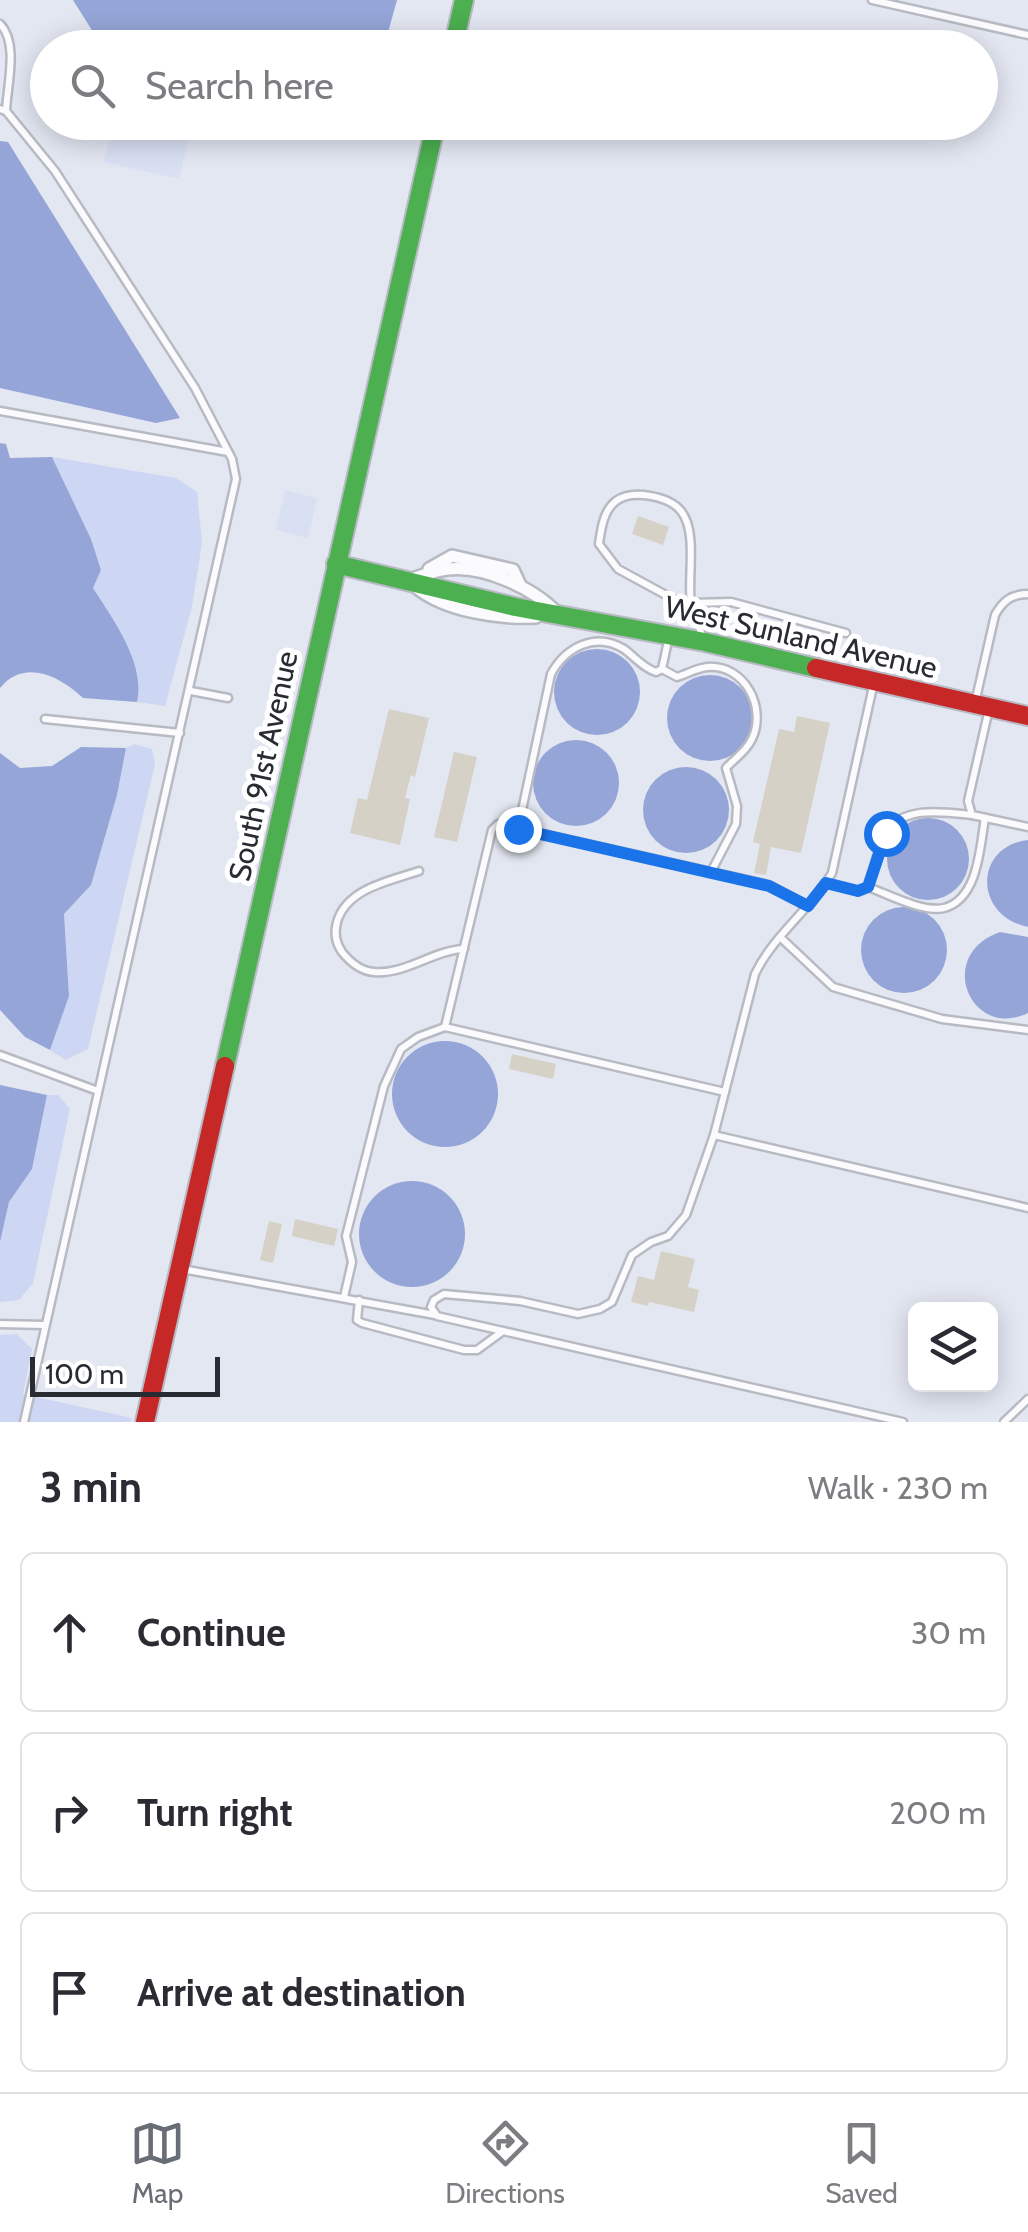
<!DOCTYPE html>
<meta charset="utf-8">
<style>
:root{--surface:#fff;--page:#f7f7f7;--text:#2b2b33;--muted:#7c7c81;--line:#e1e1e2;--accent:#696d75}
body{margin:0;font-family:Cabin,sans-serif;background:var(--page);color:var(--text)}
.controls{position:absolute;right:30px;bottom:30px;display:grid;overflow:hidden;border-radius:15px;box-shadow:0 5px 25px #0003}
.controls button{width:90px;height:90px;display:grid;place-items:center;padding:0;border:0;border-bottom:2px solid var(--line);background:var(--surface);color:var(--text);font:50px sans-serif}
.scale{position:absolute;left:30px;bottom:25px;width:190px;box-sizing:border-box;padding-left:10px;border:5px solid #282b32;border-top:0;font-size:28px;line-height:35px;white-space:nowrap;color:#282b32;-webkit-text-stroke:8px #fff;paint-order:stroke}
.stop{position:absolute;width:30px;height:30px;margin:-22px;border:8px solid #1a73e8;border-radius:50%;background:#fff}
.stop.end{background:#1a73e8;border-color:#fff;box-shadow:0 2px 10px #0008}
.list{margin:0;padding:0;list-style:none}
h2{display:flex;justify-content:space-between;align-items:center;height:130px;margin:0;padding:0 40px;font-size:42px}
h2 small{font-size:32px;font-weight:400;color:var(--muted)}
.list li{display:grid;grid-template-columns:65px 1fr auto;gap:30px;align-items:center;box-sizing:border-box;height:160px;margin:0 20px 20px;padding:0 20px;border:2px solid var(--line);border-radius:15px}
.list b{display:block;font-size:38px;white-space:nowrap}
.list em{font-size:32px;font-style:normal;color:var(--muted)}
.icon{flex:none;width:55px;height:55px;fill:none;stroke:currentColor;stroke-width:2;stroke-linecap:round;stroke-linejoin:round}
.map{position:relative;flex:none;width:1028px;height:1422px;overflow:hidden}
.search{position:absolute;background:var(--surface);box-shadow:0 5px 25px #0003;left:30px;right:30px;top:30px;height:110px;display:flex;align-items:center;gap:25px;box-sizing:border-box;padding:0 35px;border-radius:55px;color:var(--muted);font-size:38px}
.sheet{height:670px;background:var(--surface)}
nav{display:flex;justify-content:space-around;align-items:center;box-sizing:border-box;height:140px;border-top:2px solid var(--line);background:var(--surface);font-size:28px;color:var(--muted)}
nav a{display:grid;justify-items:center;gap:5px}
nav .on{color:var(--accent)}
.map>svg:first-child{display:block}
.built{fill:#d9e0f4}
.green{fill:#cdd7f3}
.water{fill:#95a5d7}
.building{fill:#d6d1c7}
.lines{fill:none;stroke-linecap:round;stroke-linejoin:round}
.lane-casing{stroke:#b8bac3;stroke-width:11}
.street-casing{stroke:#b8bac3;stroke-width:16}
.fast-casing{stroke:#b8bac3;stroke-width:22}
.jam-casing{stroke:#b8bac3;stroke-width:22}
.lane{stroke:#fbfbfd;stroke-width:6}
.street{stroke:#fbfbfd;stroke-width:11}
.fast{stroke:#4caf50;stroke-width:18}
.jam{stroke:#c62828;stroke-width:18}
.route{stroke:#1a73e8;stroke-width:12}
.labels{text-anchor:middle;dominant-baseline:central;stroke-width:10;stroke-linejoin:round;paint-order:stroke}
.street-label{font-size:30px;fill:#282b32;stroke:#fff}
</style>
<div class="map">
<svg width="1028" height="1422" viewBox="0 0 1028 1422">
<rect width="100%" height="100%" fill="#e3e7f2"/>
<g class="built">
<polygon points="113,123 192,123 179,179 104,162"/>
<polygon points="285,490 317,498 308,538 276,530"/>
</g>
<g class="green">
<path d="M 52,457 L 176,478 L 197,492 L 202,543 L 192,607 L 165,706 L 137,702 C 146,664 113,619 93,588 L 101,570 L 91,539 Z"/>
<polygon points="134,744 152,749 155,764 88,1049 66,1060 50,1050 69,995 64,914 91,885 117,795 126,748"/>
<polygon points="47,1095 58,1095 70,1109 33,1283 19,1300 0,1302 0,1242 9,1202 32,1169"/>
<polygon points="17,1334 32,1349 23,1394 132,1418 131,1422 0,1422 0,1335"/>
</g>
<g class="water">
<polygon points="73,0 397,0 384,47 103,48"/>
<polygon points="0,141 8,142 180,418 156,423 0,388"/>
<path d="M 0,443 L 6,444 L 10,458 L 52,457 L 91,539 L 101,570 L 93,588 C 113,619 146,664 137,702 L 83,698 C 60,676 24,658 0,688 Z"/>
<circle cx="597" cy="692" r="43"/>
<circle cx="710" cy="718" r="43"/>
<circle cx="576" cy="783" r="43"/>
<polygon points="81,747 126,748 117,795 91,885 64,914 69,996 50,1050 25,1037 0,1010 0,753 20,768 52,766"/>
<circle cx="686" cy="810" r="43"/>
<circle cx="928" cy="859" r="41"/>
<path d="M 1028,840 L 1028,927 C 974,916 973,847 1028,840 Z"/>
<circle cx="904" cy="950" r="43"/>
<path d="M 1000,932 L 1028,937 L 1028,1013 C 971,1041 934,955 1000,932 Z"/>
<circle cx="445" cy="1094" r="53"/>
<polygon points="0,1085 47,1095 32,1169 9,1202 0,1242"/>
<circle cx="412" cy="1234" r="53"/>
</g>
<g class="building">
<polygon points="638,516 669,527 663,545 632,534"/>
<polygon points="389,709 429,718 415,777 411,775 405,798 410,799 400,845 350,833 358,798 367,800"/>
<polygon points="797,716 830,723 801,853 771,847 766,875 754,873 760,844 753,842 779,729 794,732"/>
<polygon points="454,752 477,757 457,842 434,837"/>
<polygon points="512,1054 556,1064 553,1079 509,1069"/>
<polygon points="295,1219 338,1229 334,1246 292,1236"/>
<polygon points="269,1221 282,1224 273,1263 260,1260"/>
<polygon points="661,1251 695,1259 688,1287 699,1290 694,1312 649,1302 648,1306 631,1302 638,1276 654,1280"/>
</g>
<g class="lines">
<defs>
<g id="lane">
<polyline points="872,0 1028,35"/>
<path d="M 0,24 C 19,43 7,86 6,111 L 0,109"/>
<polyline points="6,111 55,171 195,388 232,459 236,479 24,1422"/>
<polyline points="0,411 228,452"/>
<path d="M 704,640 C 700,629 694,616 691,603 C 687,578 698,532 681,511 C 669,496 632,489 616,501 C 603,511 601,530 599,544 L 618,569 L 675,600 L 691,603 L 731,602 L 846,633"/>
<path d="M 662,669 L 677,677 C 687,674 697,668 707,667 C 745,664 767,708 752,739 C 746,752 735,758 726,768 L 737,806 L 736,824 L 711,872"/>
<path d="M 874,682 L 832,873 C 810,910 773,936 755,974 L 714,1135 L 686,1215 L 668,1236 L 651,1242 L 632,1255 L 612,1302 L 600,1309 L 578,1314 L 520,1301 L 444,1294 L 434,1300 L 431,1307 L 437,1316 L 903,1422"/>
<polyline points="191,691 228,698"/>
<path d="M 975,703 L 995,615 C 1003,601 1011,594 1028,594"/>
<polyline points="989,709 968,801 972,815 1028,827"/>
<polyline points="45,719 180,733"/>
<path d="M 518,829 L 551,674 C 565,648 595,631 624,649 C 635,657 643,668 656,672 L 662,669 L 669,636"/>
<path d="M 419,871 C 390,881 347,888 337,922 C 334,933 335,942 342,952 C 350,962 360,971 374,972 C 405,975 434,950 464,949"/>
<path d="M 826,883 L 858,891 L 868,887 C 874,870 877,850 886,834 C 901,805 944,812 972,815"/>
<path d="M 868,887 C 888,894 923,913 944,908 C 979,899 980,845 985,818"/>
<polyline points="780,937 833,987 942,1019 1028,1030"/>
<polyline points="0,1055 98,1091"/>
<polyline points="725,1092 445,1027 492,830 498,824 769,885 808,906"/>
<polyline points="714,1135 1028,1208"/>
<polyline points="182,1269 435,1315"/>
<polyline points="344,1297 352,1262 346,1236 384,1086 401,1049 418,1037 445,1027"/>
<polyline points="359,1300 357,1320 362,1323 464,1350 477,1350 503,1331"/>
<polyline points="0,1324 44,1325"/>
<polyline points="1004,1422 1028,1399"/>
</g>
<g id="street">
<polyline points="429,569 452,556 513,570 520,585"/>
<path d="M 409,580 C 422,576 435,570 448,569 C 484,565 533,588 557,613"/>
<path d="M 416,587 C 445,611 499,619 536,617"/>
</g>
<g id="fast">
<polyline points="453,48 464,0"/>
<polyline points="336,564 515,607 705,642 816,668"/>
<polyline points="225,1066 436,122"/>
</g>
<g id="jam">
<polyline points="816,668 1028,716"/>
<polyline points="145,1422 225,1066"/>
</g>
</defs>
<use href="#lane" class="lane-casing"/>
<use href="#street" class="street-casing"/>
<use href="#fast" class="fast-casing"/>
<use href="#jam" class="jam-casing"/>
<use href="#lane" class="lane"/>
<use href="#street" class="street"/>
<use href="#fast" class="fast"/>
<use href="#jam" class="jam"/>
</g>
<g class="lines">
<polyline class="route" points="518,829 769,886 808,906 826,883 858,891 868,887 886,833"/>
</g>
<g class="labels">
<g class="street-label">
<text transform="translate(801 637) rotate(13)">West Sunland Avenue</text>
<text transform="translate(263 766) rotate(-78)">South 91st Avenue</text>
</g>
</g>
</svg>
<div class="controls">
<button><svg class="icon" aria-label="layers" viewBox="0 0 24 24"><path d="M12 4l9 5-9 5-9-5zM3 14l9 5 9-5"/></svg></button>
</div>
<div class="scale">100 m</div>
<div class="stop" style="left:886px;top:833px"></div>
<div class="stop end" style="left:518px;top:829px"></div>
<div class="search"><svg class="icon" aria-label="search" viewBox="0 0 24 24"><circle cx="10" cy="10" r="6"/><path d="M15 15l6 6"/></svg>Search here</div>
</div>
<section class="sheet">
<h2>3 min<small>Walk · 230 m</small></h2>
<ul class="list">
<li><svg class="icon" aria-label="ahead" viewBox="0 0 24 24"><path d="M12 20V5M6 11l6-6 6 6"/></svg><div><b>Continue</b></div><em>30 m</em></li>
<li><svg class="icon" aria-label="right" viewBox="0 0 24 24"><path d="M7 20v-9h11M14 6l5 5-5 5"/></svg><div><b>Turn right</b></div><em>200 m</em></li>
<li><svg class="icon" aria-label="arrive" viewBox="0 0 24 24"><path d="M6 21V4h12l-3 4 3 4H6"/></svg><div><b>Arrive at destination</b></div></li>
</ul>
</section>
<nav>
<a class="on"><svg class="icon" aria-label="map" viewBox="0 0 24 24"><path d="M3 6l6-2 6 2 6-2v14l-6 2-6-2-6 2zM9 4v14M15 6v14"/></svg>Map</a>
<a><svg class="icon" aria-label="directions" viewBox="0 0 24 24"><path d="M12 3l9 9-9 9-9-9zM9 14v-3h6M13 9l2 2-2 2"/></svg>Directions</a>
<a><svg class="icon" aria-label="saved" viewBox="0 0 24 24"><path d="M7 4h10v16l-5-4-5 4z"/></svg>Saved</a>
</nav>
